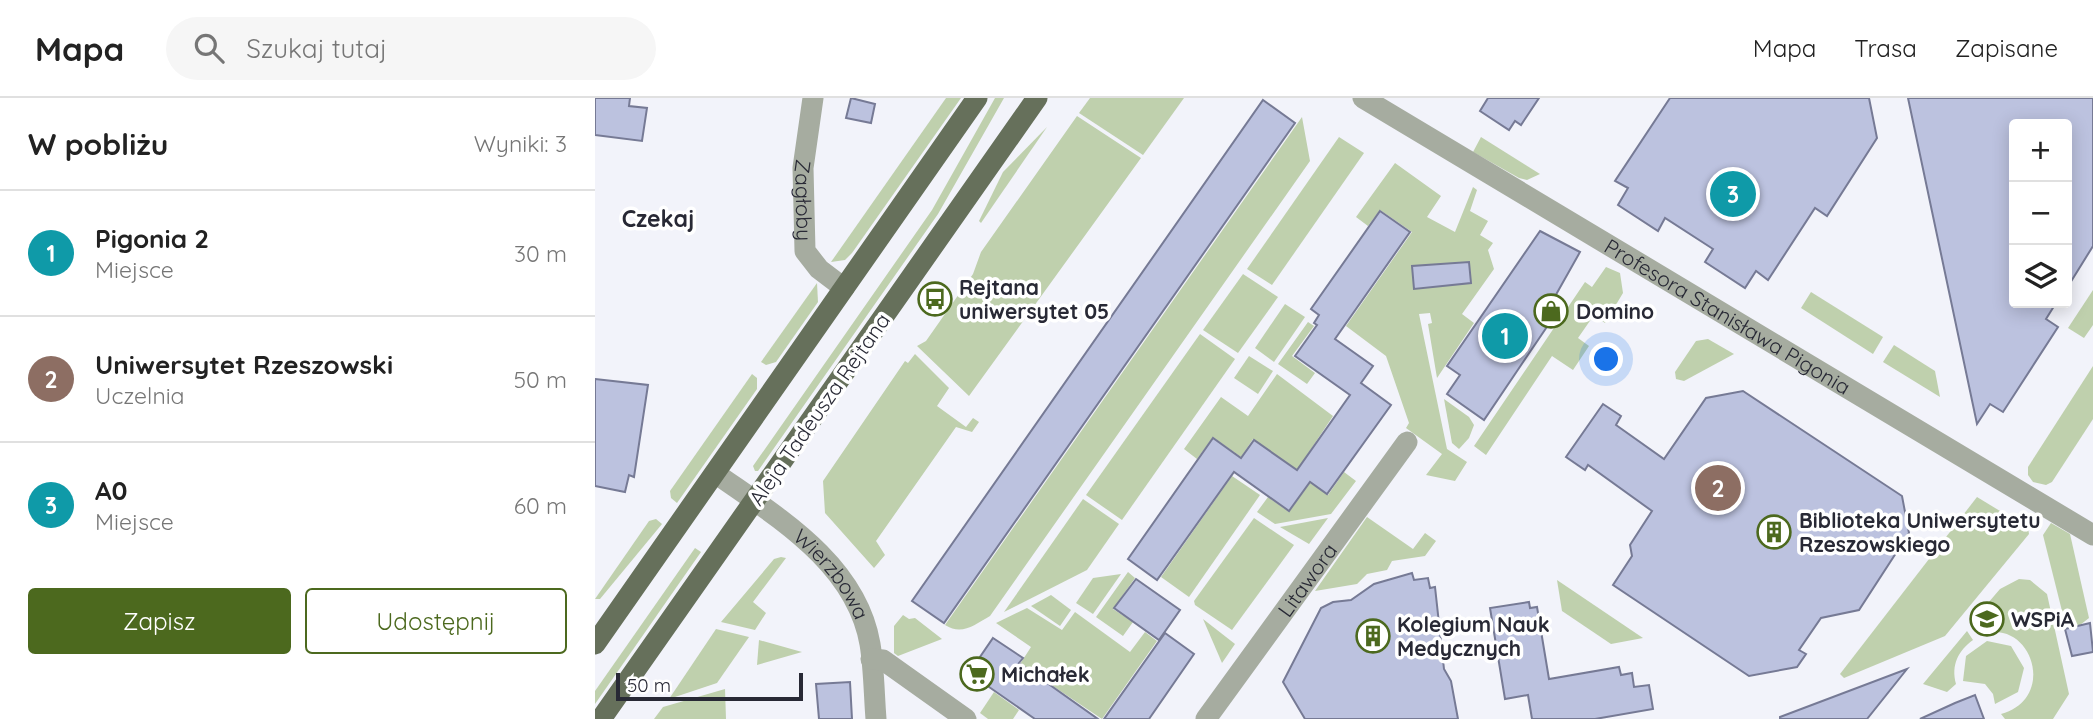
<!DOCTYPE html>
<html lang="pl">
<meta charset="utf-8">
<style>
:root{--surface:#fff;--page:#f6f6f6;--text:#222;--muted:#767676;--line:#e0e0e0;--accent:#4c691e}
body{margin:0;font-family:Quicksand,sans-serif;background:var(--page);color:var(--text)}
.controls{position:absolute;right:21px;top:21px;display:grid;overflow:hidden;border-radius:7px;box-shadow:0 4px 18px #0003}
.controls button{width:63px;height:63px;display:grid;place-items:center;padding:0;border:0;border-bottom:2px solid var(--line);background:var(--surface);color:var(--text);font:35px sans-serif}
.scale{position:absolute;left:21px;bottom:18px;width:187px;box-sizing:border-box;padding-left:7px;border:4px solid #282935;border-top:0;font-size:19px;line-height:24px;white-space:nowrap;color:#282935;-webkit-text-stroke:5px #fff;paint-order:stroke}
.you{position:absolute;left:1012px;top:262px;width:24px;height:24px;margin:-18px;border:5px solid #fff;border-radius:50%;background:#1a73e8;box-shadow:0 0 0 10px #1a73e833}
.badge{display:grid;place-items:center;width:46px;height:46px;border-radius:50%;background:var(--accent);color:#fff;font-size:23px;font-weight:700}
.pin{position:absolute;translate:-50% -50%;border:4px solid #fff;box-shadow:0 2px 7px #0006}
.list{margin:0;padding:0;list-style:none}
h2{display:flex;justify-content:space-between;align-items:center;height:91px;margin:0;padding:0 28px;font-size:30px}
h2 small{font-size:23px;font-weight:400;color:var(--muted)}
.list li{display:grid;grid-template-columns:46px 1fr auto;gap:21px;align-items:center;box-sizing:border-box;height:126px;padding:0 28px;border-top:2px solid var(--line)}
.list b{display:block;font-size:26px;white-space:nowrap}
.list p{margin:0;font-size:23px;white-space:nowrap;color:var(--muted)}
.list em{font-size:23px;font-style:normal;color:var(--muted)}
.actions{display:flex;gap:14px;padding:21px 28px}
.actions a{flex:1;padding:16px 0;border:2px solid var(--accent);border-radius:7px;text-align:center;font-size:24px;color:var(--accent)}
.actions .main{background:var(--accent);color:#fff}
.icon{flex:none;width:38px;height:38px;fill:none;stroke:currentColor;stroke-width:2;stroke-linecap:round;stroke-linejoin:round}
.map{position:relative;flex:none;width:1498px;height:621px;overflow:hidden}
header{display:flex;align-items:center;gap:42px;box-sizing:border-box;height:98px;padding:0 35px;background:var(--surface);border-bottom:2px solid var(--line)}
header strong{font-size:33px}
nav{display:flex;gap:38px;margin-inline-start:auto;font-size:24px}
.search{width:490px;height:63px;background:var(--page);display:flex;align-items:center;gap:18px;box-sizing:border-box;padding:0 24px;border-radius:38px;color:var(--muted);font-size:26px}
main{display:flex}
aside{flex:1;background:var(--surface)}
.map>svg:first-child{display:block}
.green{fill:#bfd0ad}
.building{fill:#bcc2df;stroke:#767a95;stroke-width:2}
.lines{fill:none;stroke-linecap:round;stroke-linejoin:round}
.minor{stroke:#a6aca0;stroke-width:21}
.major{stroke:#66705b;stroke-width:21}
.labels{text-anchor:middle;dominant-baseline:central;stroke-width:7;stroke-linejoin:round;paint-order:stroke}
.street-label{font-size:21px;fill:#282935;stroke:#fff}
.poi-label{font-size:21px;font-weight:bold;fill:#282935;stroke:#fff;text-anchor:start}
.neighbourhood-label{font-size:23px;font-weight:bold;fill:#282935;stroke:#fff}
</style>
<header>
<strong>Mapa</strong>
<div class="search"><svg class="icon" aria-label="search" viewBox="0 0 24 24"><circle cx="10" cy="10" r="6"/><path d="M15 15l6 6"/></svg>Szukaj tutaj</div>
<nav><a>Mapa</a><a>Trasa</a><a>Zapisane</a></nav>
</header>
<main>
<aside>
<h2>W pobliżu<small>Wyniki: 3</small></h2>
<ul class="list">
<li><span class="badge" style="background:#0f9aa8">1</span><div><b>Pigonia 2</b><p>Miejsce</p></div><em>30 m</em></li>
<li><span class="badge" style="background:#8d6e63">2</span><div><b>Uniwersytet Rzeszowski</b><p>Uczelnia</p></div><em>50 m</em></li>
<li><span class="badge" style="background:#0f9aa8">3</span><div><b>A0</b><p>Miejsce</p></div><em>60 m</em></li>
</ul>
<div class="actions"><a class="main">Zapisz</a><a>Udostępnij</a></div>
</aside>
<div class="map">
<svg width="1498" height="621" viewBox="0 0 1498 621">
<rect width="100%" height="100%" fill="#f2f3fa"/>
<g class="green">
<polygon points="351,0 366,0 257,155 250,162 236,164"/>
<polygon points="400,0 409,0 343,116 163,373 160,373 158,368 337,112"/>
<polygon points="495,0 589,0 548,57 484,15"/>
<polygon points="482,18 546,60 374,298 322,248 331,243 378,176 386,154"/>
<path d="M 707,19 L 715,63 L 395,518 C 379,527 367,538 350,527 Z"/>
<polygon points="452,29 386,125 384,123 408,74"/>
<polygon points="744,39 769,55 677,187 652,171"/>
<polygon points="886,39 945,76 932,82 924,80 878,54"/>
<polygon points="800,65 846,98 832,119 860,134 878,89 882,92 875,113 893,123 885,137 898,145 893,152 899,171 867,216 879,225 842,280 833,226 837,225 835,215 824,216 852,351 872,364 860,383 831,377 847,356 811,330 814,325 791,258 751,228 817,134 785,112 773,128 761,119"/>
<polygon points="1011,169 1025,175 1028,195 1010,225 999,217 983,240 994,248 978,272 957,258 891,357 879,348 990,184 997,189"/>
<polygon points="648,176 683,199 643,255 608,232"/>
<polygon points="222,185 223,204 181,264 171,267 166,264"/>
<polygon points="1498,192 1498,227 1489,240 1473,230"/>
<polygon points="1216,194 1288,239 1278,256 1206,210"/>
<polygon points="690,206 710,219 679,264 660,250"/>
<polygon points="713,224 719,228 697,258 720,275 712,286 683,266"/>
<polygon points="605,236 640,261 527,422 491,397"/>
<polygon points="1113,241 1139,256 1089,283 1081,281 1080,274 1101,243"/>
<polygon points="1299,247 1340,273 1345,299 1288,264"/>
<polygon points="320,256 354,290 342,308 371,329 378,320 384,324 377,334 361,329 281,443 290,457 279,470 230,415 228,383 310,263 313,265"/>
<polygon points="654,258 678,273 663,296 639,280"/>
<polygon points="1498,268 1498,321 1457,384 1451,387 1438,384 1433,377 1433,369"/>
<polygon points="157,276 162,280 162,291 82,405 76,400 75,393"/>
<polygon points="682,276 738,318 702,372 658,341 646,359 618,339 602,361 589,351 626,299 653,318"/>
<polygon points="849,301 874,319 879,327 874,340 864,351 857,345"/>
<polygon points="749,374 761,383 736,416 680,426 662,414 673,399 694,414 715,385 733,397"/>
<polygon points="637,378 665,397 594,499 566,479"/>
<polygon points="1382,399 1433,430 1434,436 1350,538 1249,580 1245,576"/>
<polygon points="488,401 524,426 492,472 409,514"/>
<polygon points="772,419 818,451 830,435 841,443 830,458 797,463 792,472 772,476 762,486 720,493"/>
<polygon points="659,420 699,447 637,532 600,507 599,503"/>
<polygon points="733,420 714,446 685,429"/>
<polygon points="61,421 67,426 5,501 0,501 54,423"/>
<polygon points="1456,425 1475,436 1494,520 1485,527 1471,529 1448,437"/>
<polygon points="100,450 106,454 0,606 0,593"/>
<polygon points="186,459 191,460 158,504 171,515 160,532 126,524 179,461"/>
<polygon points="533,474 540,480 518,511 538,524 528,538 501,519"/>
<polygon points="526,476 498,516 481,505 498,480"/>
<path d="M 1424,481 L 1435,482 L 1452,496 L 1474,596 L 1458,621 L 1410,621 L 1406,616 C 1464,600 1436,517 1384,537 L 1375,526 L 1405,491 Z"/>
<polygon points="962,482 1048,540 1016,546 967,513"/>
<polygon points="456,497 476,512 465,528 436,508"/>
<polygon points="432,510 467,532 480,514 535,554 550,534 562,543 507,621 425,566 436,549 401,525"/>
<polygon points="308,517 314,521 320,520 347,541 303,558 299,555 299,528"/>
<polygon points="608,521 640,546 627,565"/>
<polygon points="121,531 154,539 122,585 74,601"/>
<path d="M 1372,533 L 1378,542 C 1363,553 1356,567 1361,586 L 1352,594 L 1328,586 Z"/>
<polygon points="164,542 207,554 162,567"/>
<polygon points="1392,543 1416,548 1429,570 1423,594 1400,606 1398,596 1390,586 1368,583 1371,558"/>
<polygon points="130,591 131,621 59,621 68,609"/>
<polygon points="399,594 424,612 418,621 393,621 385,615"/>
</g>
<g class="building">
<polygon points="0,0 35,0 34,8 52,10 47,43 0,37"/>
<polygon points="256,0 280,6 276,25 251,20"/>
<polygon points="893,0 944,0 926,27 920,23 914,32 885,13"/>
<polygon points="1075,0 1274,0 1282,40 1232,118 1220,110 1173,182 1161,173 1150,190 1110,164 1118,151 1070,120 1063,133 1023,107 1033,90 1020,83"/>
<polygon points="1313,0 1498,0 1498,148 1472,190 1472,26 1419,26 1419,205 1461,205 1451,221 1463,229 1408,314 1395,306 1382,326"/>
<polygon points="668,2 700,25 349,525 317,503"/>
<polygon points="785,113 815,134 740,241 778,268 766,285 796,307 732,396 715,384 694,413 639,374 562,482 533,461 618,340 646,360 659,342 702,372 755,297 700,258 722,227 719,225 724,217 716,211"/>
<polygon points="945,133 985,154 958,202 966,208 889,322 852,296 865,277 852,268"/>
<polygon points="874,164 876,185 819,191 817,168"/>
<polygon points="0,281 53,287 39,379 34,377 30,394 0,388"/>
<polygon points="1148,293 1307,398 1314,435 1264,512 1226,520 1204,552 1211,556 1202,569 1154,578 1018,487 1037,458 1035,447 1057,413 993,367 990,372 971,359 1008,306 1026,318 1021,327 1069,361 1111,300"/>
<polygon points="817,475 819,482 833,480 835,490 840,489 849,571 856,583 863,621 710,621 688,584 726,510 738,504 756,502 779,486"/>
<polygon points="541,481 585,512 564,542 519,510"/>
<polygon points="934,504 935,510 942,509 954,581 1024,569 1026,577 1037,575 1039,589 1054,587 1058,611 1000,621 937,621 933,597 910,601 895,510"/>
<polygon points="1495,525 1498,554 1477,558 1470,531"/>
<polygon points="570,535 599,556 554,621 509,621"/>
<polygon points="398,540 428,560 424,565 503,621 440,621 374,575"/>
<polygon points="1312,571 1272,621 1185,621 1185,619"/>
<polygon points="255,584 257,621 224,621 221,586"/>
<polygon points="1380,597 1389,621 1325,621 1360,605"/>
</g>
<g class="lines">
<g class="minor">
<path id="s1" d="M 218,0 L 208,70 L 210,153 L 224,171 L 249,190"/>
<path id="s2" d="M 768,0 L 1498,437"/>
<path id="s3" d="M 120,375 C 182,419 261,465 275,546 C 279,570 279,596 281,621"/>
<polyline points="276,561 288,562 371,621"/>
<path id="s4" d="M 611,621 L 812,344"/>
</g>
<g class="major">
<polyline points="0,546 382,0"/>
<polyline points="6,621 442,0"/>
</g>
</g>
<defs>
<symbol id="bus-ring" viewBox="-11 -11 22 22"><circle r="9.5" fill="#fff" stroke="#4c691e" stroke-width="1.5"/><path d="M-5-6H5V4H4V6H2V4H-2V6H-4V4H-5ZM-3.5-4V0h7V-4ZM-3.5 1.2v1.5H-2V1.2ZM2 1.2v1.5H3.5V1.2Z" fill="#4c691e"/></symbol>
<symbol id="shop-ring" viewBox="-11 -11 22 22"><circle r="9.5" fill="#fff" stroke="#4c691e" stroke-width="1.5"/><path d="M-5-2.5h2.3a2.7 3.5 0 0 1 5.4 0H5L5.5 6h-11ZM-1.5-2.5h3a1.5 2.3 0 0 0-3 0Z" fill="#4c691e"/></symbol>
<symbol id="building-ring" viewBox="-11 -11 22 22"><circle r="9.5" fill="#fff" stroke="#4c691e" stroke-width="1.5"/><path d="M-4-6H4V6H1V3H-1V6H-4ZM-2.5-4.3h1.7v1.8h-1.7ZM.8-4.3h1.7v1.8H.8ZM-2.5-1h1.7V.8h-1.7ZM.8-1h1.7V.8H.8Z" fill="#4c691e"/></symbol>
<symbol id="university-ring" viewBox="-11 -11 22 22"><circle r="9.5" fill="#fff" stroke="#4c691e" stroke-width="1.5"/><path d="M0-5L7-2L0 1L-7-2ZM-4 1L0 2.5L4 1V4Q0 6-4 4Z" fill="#4c691e"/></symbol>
<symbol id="supermarket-ring" viewBox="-11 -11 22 22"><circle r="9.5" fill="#fff" stroke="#4c691e" stroke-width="1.5"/><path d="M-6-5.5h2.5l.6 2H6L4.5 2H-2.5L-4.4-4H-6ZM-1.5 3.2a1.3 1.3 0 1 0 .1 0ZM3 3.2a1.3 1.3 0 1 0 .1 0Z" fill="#4c691e"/></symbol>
</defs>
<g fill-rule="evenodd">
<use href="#bus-ring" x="321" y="182" width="38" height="38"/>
<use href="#shop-ring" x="937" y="194" width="38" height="38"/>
<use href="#building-ring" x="1160" y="415" width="38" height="38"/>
<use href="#university-ring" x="1373" y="502" width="38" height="38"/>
<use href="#building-ring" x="759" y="519" width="38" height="38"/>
<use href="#supermarket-ring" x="363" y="557" width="38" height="38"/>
</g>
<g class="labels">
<g class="street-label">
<text stroke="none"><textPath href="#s1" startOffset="103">Zagłoby</textPath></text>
<text stroke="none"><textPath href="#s2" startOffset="425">Profesora Stanisława Pigonia</textPath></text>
<text transform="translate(224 311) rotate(-55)">Aleja Tadeusza Rejtana</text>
<text stroke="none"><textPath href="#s3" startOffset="156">Wierzbowa</textPath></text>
<text stroke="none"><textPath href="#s4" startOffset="172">Litawora</textPath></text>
</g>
<g class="poi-label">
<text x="364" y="189">Rejtana<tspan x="364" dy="24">uniwersytet 05</tspan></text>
<text x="981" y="213">Domino</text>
<text x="1204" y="422">Biblioteka Uniwersytetu<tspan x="1204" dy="24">Rzeszowskiego</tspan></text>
<text x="1416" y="521">WSPiA</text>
<text x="802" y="526">Kolegium Nauk<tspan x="802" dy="24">Medycznych</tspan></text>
<text x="406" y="576">Michałek</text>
</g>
<g class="neighbourhood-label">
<text x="63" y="120">Czekaj</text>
</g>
</g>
</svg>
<div class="controls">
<button>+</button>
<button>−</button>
<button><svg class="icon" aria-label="layers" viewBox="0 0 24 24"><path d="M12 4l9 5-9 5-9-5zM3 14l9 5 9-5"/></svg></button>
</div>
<div class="scale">50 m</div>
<div class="you"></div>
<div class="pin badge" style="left:910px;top:238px;background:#0f9aa8">1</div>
<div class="pin badge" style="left:1123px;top:390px;background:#8d6e63">2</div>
<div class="pin badge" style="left:1138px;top:96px;background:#0f9aa8">3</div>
</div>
</main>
